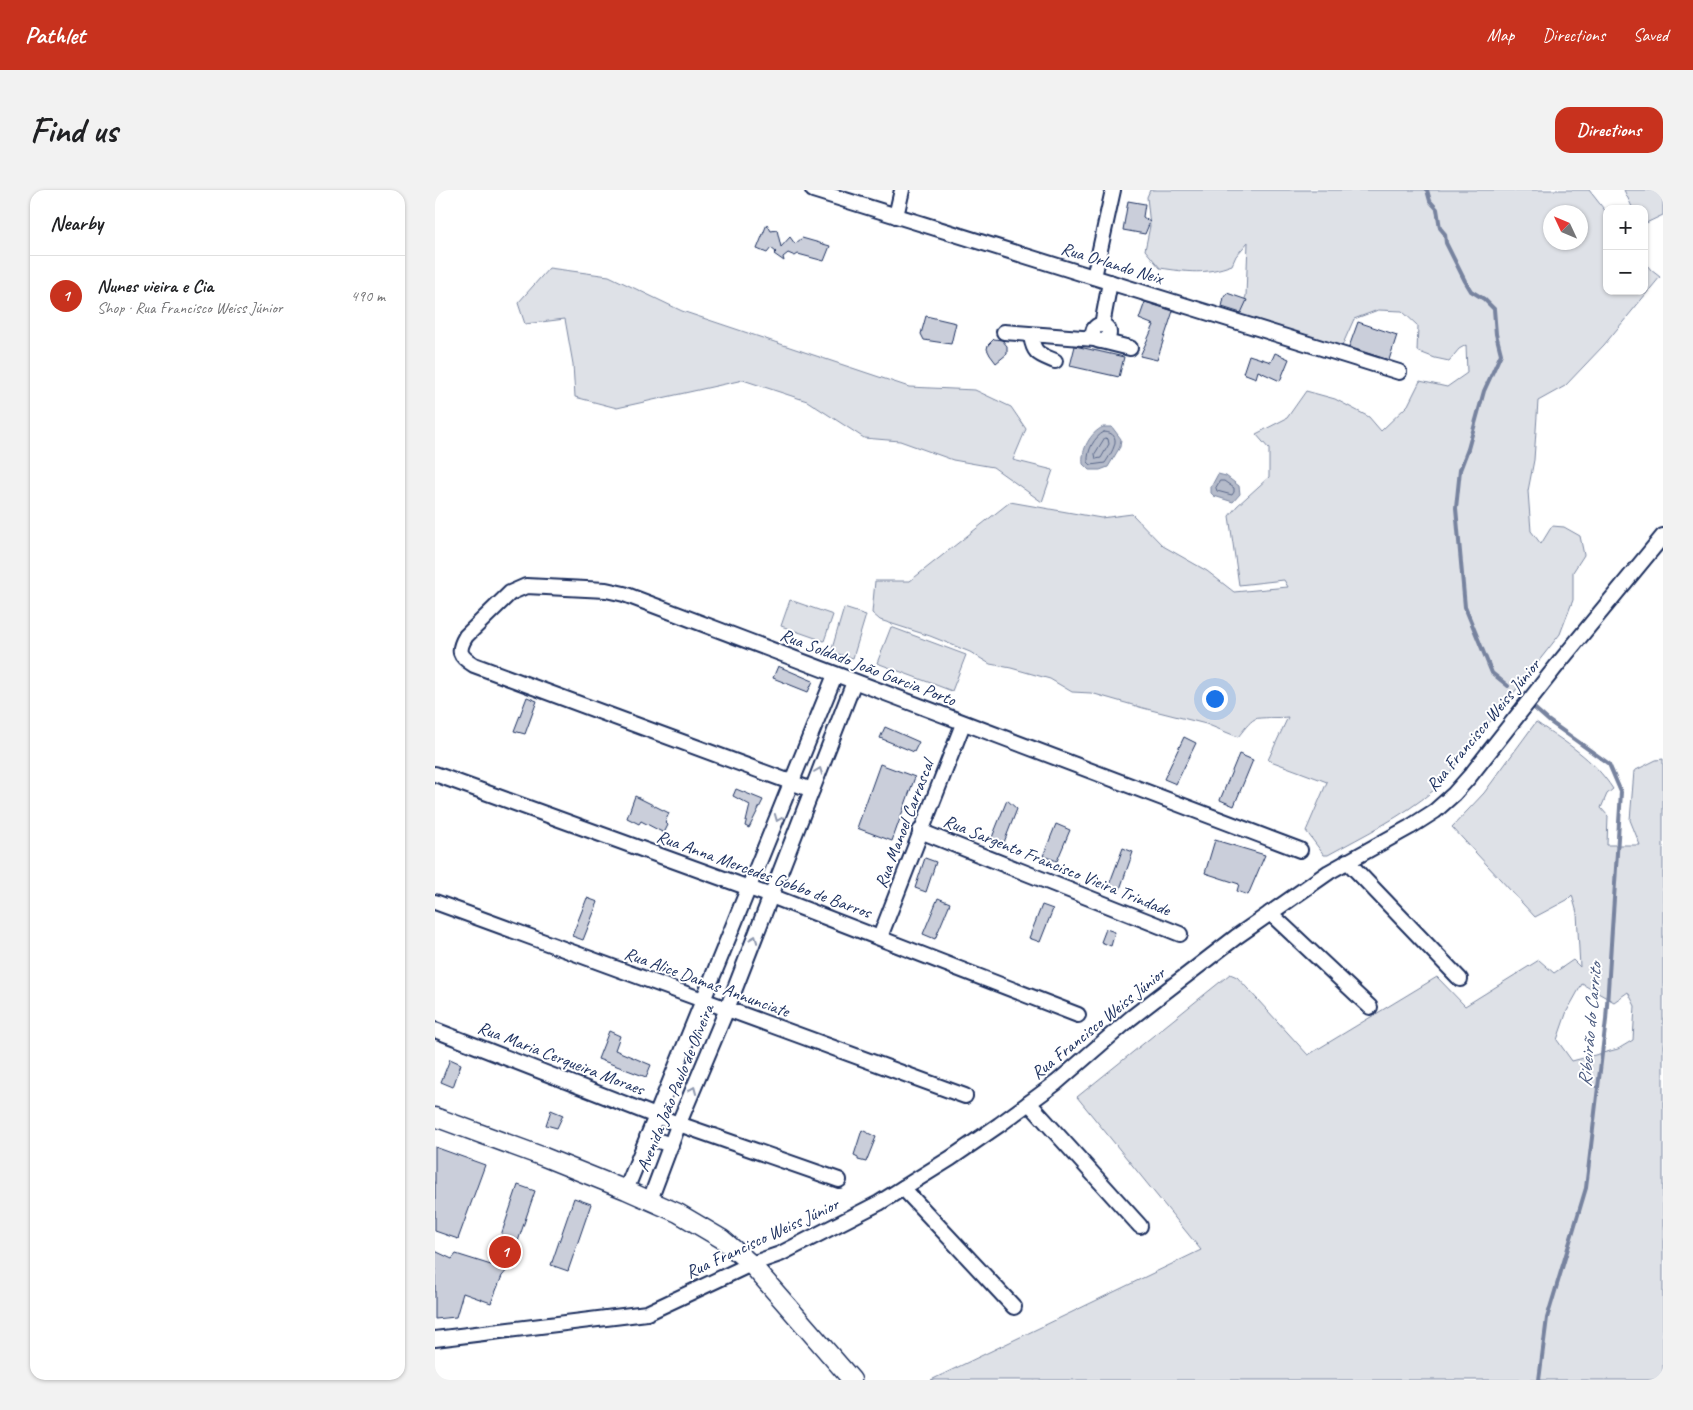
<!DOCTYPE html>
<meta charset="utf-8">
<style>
:root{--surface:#fff;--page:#f2f2f2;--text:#202124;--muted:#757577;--line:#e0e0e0;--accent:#c8321e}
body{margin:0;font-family:Caveat,sans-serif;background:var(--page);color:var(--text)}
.controls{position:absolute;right:15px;top:15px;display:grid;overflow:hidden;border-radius:10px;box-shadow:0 1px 4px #0004}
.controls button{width:45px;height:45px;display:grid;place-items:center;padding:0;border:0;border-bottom:1px solid var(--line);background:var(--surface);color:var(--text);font:25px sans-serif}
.compass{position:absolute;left:1108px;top:15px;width:45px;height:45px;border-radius:50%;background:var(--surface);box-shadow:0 1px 4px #0004;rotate:314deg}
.you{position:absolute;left:779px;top:508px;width:18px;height:18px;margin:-12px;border:4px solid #fff;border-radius:50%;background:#1a73e8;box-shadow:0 0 0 8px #1a73e833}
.badge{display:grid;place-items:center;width:32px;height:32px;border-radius:50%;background:var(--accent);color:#fff;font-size:16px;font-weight:700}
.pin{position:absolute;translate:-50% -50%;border:2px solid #fff;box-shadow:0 1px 5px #0006}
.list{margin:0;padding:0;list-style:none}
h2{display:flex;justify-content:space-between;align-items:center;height:65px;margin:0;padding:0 20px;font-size:21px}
h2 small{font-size:16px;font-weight:400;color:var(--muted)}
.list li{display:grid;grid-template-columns:32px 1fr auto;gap:15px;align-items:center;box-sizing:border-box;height:80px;padding:0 20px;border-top:1px solid var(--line)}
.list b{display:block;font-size:19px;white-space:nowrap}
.list p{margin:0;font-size:16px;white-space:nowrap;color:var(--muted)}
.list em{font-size:16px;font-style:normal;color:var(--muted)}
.map{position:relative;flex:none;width:1228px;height:1190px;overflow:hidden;border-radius:15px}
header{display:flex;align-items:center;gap:30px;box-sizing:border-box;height:70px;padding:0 25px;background:var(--accent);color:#fff}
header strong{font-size:24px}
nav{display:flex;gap:28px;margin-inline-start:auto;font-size:18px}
.intro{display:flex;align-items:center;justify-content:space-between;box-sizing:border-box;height:120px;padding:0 30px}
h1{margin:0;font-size:35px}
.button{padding:12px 22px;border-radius:15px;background:var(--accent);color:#fff;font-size:18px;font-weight:700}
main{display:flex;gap:30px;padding:0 30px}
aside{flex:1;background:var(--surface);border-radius:15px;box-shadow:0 1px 4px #0004}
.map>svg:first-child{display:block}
.green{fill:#dee1e7;stroke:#7c88a2;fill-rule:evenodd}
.water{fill:#b5bbca;stroke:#77839f}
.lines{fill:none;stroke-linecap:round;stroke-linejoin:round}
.shore{stroke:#596789;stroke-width:1}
.stream{stroke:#77839f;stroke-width:4}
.building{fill:#caceda;stroke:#1b2f5e}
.minor-casing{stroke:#1b2f5e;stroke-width:18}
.major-casing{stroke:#1b2f5e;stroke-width:21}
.minor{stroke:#fff;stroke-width:14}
.major{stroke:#fff;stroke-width:18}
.oneway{stroke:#8d97ae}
.labels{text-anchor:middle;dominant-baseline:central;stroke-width:4;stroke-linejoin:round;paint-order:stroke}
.street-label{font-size:18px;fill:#1b2f5e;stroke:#fff}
.water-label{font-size:19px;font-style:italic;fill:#49597e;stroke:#fff}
</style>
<header>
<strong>Pathlet</strong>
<nav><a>Map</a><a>Directions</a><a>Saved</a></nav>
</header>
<div class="intro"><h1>Find us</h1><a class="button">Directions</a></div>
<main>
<aside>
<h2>Nearby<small></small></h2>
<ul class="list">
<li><span class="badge">1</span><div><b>Nunes vieira e Cia</b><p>Shop · Rua Francisco Weiss Júnior</p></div><em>490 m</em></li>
</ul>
</aside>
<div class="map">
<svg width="1228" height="1190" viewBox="0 0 1228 1190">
<rect width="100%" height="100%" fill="#fff"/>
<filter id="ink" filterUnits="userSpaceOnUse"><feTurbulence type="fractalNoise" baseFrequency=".02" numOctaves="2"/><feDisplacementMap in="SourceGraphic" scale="10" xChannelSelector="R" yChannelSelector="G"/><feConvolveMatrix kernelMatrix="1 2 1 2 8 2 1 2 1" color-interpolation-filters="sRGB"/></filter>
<g filter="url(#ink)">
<g class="green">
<path d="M 715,0 L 1154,0 L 1172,23 L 1172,101 L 1209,101 L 1209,71 L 1216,80 L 1225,87 L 1169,155 L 1130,196 L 1103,211 L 1099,270 L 1093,301 L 1096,341 L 1106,354 L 1117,336 L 1129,337 L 1145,346 L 1149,365 L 1138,382 L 1138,410 L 1125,444 L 1058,529 C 1034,547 1022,580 999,600 C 967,627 929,645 893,665 L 889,665 L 871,641 L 892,592 L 833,570 L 853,527 C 846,528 824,527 820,529 C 814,532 808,541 803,547 L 771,534 L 708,518 L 656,503 L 637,502 L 615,489 L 576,478 L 555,474 L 535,462 L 495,446 L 445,430 L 437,423 L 440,391 L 475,391 L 575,312 L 666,328 L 697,324 L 728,356 L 772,381 L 799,402 L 853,397 L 849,390 L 804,395 L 794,326 L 802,316 L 834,287 L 834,259 L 821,244 L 852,228 L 871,201 L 900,209 L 934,227 L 946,241 L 973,215 L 985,191 L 1012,197 L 1032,183 L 1031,155 L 1024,159 L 1014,171 L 1000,168 L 982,161 L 983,136 L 967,121 L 943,120 L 919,129 L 907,156 L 803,126 L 811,106 L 813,52 L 801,66 L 797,75 C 770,85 753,82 725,78 L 710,60 L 715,36 L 712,7 ZM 1116,22 L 1146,22 L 1146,52 L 1116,52 Z"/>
<polygon points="1189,0 1228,0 1228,25 1209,34 1209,19 1198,19"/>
<polygon points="114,78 174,86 247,121 474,197 540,200 576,217 591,239 578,270 618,280 607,312 558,277 518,270 465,251 429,248 372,211 308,190 182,218 140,207 138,174 130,129 90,134 83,113"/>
<polygon points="355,410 398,425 389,451 346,436"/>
<polygon points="409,418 431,425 418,468 396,462"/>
<polygon points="456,437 531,465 517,501 442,473"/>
<path d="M 1101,532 C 1131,553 1158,568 1178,599 L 1172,604 L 1166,618 L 1173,626 L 1172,655 L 1205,655 L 1195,630 L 1199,581 L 1221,570 L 1228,569 L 1228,1190 L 496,1190 L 766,1060 L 642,907 L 795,784 L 802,787 L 873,865 L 1002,787 L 1030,816 L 1104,770 L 1119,783 L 1138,770 L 1145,777 L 1142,723 L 1137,705 L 1132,710 L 1100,727 L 1017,637 L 1049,603 ZM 1147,794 L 1179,812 L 1193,802 L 1200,816 L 1198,850 L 1183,859 L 1137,871 L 1122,850 L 1132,821 Z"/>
</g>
<g class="water">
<path d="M 668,237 L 677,237 L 686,249 L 685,257 L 673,277 L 665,280 L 654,280 L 648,274 C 646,260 655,243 668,237 Z"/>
<polygon points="783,284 791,286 804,296 805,304 798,312 779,306 776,303 776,297"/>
</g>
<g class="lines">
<g class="shore">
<path d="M 669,242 C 690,243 676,264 670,273 L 656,275 L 653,272 C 652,261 659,247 669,242 Z"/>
<polygon points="670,248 673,249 674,254 666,268 661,269 660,264"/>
<polygon points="785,291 789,291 799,298 799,302 797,305 782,301 781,298"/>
</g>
<g class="stream">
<polyline points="992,0 995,11 1002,19 1005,38 1010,44 1011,53 1030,91 1036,101 1049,109 1059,119 1061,144 1066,164 1049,201 1033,259 1025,280 1021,318 1030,417 1057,483 1073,496"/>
<polyline points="1097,516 1114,531 1174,574 1186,602 1171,830 1151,998 1112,1128 1104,1190"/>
</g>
</g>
<g class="building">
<polygon points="693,11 710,14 708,27 715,32 710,44 688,40"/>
<polygon points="332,34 336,41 342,40 346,57 355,47 360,54 367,48 395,56 389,71 363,64 360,66 353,63 348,67 349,71 339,64 341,62 336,58 332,63 322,59"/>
<polygon points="792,103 812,110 806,123 787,117 789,107"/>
<polygon points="710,112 738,121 722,170 705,166 719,135 704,129"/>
<polygon points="491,126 521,133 516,154 489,150 486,144"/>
<polygon points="923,132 962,145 954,170 914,157"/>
<polygon points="559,149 567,150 572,156 572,164 561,173 555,165 552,159 553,155"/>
<polygon points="640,156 689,167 684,187 635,176"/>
<polygon points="840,163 854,169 845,191 823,181 821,188 808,183 814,165 836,172"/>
<polygon points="343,476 378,491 373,502 338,488"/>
<polygon points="92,507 102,511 90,544 79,541"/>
<polygon points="450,537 484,552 479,562 445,548"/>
<polygon points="749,547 761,553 741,594 729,589"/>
<polygon points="804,564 818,570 799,616 785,610"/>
<polygon points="445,574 480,587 457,651 422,638"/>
<polygon points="301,599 328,610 314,638 310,636 315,615 298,606"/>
<polygon points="200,606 234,623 230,632 233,635 229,643 206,631 204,634 192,628"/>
<polygon points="572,610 582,619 568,655 556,650"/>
<polygon points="621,634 635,640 622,671 608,666"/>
<polygon points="780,650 830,665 813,705 802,701 804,694 770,683"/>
<polygon points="688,658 698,662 685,699 674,695"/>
<polygon points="490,668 501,672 491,702 480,698"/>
<polygon points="152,708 163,712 148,750 137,746"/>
<polygon points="503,708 515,713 500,749 488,744"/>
<polygon points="607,715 618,719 605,752 594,748"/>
<polygon points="671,739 680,742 676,756 666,752"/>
<polygon points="174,841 185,846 180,860 216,875 211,887 163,869"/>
<polygon points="15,869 26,874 18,897 6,892"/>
<polygon points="116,920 128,925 122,938 111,935"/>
<polygon points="427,940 441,947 431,972 423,970 423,967 419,965"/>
<polygon points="0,957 50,975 23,1049 0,1041"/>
<polygon points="83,995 100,1001 74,1078 67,1086 56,1113 28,1103 21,1127 0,1129 0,1061 17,1069 21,1064 56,1075"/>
<polygon points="139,1008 156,1014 133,1081 116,1075"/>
</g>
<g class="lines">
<defs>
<g id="minor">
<polyline points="378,0 964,182"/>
<polyline points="461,26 467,0"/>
<polyline points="659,87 678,0"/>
<circle cx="666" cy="143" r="8"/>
<polyline points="667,135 675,92"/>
<polyline points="569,142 660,149"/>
<path d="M 596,146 C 599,164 603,164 620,171"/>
<polyline points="667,151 695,158"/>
<polyline points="0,584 336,706 643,825"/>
<path d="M 377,600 L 39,475 C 24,466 22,461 31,446 L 75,403 L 91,396 L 171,400 L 189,404 L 865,660"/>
<polyline points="485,641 745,744"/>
<polyline points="912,671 1025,789"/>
<polyline points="0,712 530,906"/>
<polyline points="835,723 935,817"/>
<polyline points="445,747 528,534"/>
<polyline points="0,840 221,926 404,990"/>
<polyline points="594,913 705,1036"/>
<polyline points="212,947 236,955"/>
<polyline points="468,998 579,1117"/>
<polyline points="191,1000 400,485"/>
<polyline points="215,1010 244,933 292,819 419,492"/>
<polyline points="0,1149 212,1123 316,1074 345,1064 444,1013 516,968 564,935 621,893 696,828 801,747 894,682 975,637 1000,621 1019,604 1035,586 1123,474 1228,346"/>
</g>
<polyline id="major" points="0,927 109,967 191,1000 243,1023 287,1049 316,1074 417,1190"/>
</defs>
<use href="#minor" class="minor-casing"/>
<use href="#major" class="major-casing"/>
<use href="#minor" class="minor"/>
<use href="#major" class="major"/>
</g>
<defs><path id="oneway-chevron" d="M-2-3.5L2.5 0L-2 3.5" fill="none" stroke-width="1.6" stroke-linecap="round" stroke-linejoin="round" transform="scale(1.25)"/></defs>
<g class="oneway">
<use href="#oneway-chevron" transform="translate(384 581) rotate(-69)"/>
<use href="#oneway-chevron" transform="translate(343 628) rotate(112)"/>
<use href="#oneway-chevron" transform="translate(319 749) rotate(-69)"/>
<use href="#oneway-chevron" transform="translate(258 900) rotate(-67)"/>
</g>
</g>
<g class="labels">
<g class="street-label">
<text transform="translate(677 73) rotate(17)">Rua Orlando Neix</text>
<text transform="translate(433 477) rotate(21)">Rua Soldado João Garcia Porto</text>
<text transform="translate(1048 535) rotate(-50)">Rua Francisco Weiss Júnior</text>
<text transform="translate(469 634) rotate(-69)">Rua Manoel Carrascal</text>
<text transform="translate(622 675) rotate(22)">Rua Sargento Francisco Vieira Trindade</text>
<text transform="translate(329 684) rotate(20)">Rua Anna Mercedes Gobbo de Barros</text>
<text transform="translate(272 792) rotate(20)">Rua Alice Damas Annunciate</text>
<text transform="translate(663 833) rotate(-39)">Rua Francisco Weiss Júnior</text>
<text transform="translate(126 868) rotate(21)">Rua Maria Cerqueira Moraes</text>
<text transform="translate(240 898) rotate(-68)">Avenida João Paulo de Oliveira</text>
<text transform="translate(327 1048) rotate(-25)">Rua Francisco Weiss Júnior</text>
</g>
<g class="water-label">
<text transform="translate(1155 835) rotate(-85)">Ribeirão do Carrito</text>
</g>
</g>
</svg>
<div class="controls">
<button>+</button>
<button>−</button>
</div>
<svg class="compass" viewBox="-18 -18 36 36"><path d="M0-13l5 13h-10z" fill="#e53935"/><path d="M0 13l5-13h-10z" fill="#757577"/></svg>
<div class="you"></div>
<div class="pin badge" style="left:70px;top:1062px">1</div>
</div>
</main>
